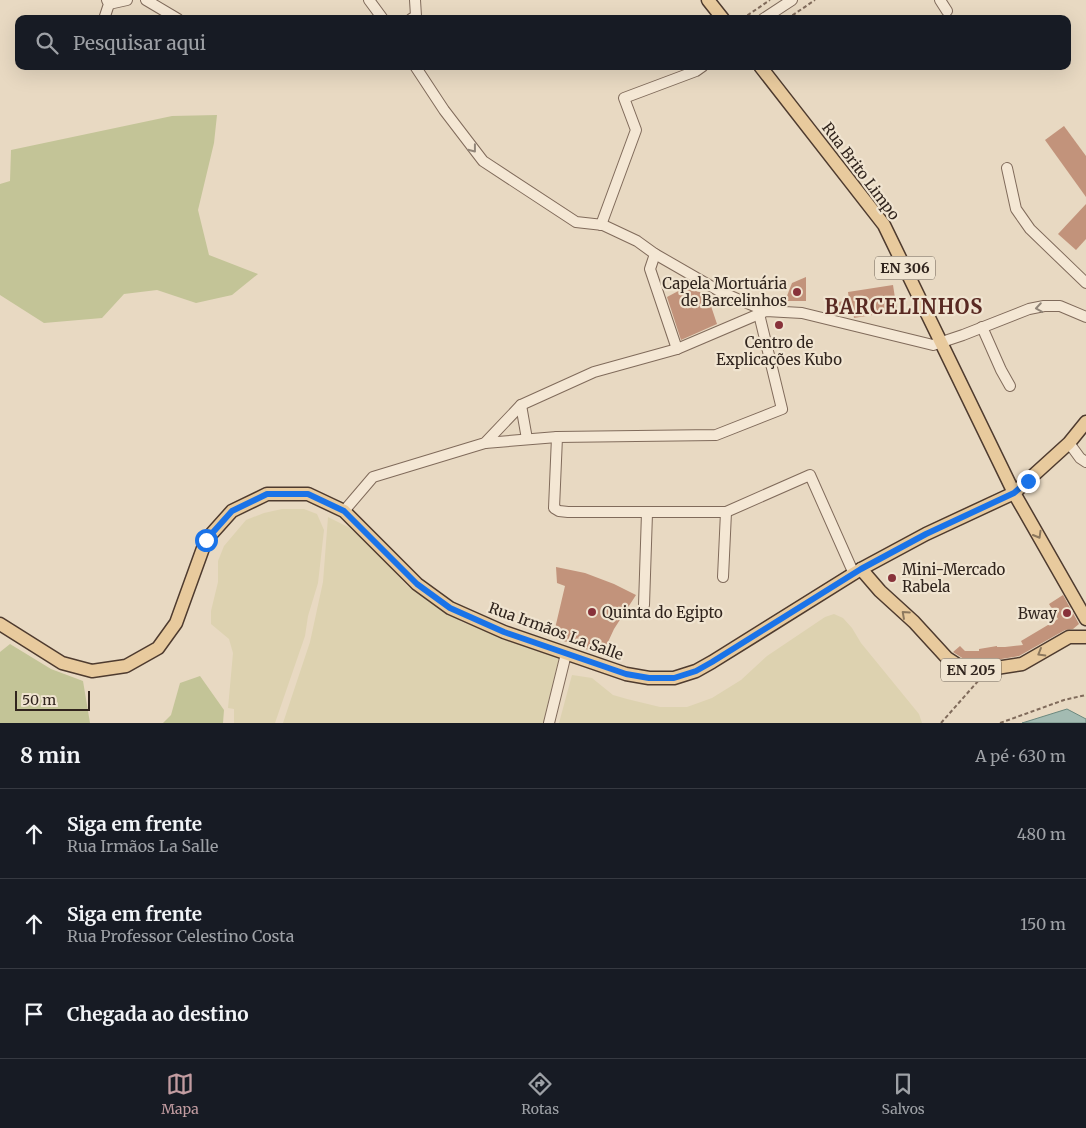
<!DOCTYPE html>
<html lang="pt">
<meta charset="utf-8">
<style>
:root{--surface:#171b24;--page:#20242c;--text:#f1f3f6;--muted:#9ea1a6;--line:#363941;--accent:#c29ca1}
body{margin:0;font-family:Merriweather,serif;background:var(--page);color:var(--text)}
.scale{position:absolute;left:15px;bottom:12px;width:75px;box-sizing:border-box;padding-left:5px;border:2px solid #31251e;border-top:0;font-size:14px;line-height:18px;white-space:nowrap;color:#31251e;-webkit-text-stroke:4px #f0e4d0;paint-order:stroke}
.stop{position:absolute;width:15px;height:15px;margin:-11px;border:4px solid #1a73e8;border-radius:50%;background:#fff}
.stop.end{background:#1a73e8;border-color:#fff;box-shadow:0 1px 5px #0008}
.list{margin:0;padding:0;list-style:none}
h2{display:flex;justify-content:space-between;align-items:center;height:65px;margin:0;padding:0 20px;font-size:21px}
h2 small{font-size:16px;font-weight:400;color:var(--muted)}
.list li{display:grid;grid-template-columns:32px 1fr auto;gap:15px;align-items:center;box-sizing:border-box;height:90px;padding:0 20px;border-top:1px solid var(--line)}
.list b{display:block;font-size:19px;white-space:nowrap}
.list p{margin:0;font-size:16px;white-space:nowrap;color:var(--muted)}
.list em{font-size:16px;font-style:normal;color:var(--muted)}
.icon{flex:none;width:28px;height:28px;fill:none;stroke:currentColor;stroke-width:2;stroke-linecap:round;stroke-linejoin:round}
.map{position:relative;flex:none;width:1086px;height:723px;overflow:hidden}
.search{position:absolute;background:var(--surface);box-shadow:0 5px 20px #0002;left:15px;right:15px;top:15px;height:55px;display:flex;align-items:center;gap:12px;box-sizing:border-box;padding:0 18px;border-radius:10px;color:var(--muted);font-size:19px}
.sheet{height:335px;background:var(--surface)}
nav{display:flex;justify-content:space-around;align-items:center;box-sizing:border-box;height:70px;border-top:1px solid var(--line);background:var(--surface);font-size:14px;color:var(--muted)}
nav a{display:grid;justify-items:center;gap:2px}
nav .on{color:var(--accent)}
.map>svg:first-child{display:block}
.farmland{fill:#ddd2b0}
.green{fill:#c3c497}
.water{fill:#a3bbb2;stroke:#6c887e}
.building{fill:#c2937b}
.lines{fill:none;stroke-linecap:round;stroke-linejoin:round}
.minor-casing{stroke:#806b5b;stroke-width:12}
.major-casing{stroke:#4e3b2f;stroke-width:15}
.path{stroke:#806b5b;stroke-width:2;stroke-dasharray:4 2.5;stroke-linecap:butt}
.minor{stroke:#f4e7d4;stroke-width:10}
.major{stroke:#e8ca9d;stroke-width:12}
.oneway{stroke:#928679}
.oneway2{stroke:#8c785e}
.route{stroke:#1a73e8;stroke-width:6}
.poi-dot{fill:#88323a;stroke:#f0e4d0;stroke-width:2}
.labels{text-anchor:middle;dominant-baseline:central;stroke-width:4.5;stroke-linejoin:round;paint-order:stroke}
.shield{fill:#f0e4d0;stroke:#6a5e53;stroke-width:1}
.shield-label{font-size:14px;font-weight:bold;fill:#31251e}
.street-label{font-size:15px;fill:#31251e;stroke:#f0e4d0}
.poi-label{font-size:15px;fill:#31251e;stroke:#f0e4d0;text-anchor:end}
.district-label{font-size:20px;font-weight:bold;letter-spacing:1px;fill:#592922;stroke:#f0e4d0}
</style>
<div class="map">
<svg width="1086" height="723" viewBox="0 0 1086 723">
<rect width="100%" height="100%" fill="#e8d9c2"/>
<g class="farmland">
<polygon points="282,509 304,509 317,514 324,530 318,583 308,616 305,636 275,723 234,723 234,709 228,708 233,653 229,639 211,624 211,611 218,582 218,561 224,546 246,520 264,513"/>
<polygon points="328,517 348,527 369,544 407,586 462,622 559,658 543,723 283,723 310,642 323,582"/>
<polygon points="834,614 843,618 852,628 861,643 919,714 922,723 559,723 572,675 592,678 613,695 627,699 660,707 687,707 712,698 741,680 767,656 825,617"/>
</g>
<g class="green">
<polygon points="217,115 214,143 198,210 209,255 258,274 232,295 196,303 157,290 124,294 102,318 44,323 0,295 0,184 10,181 11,150 172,116"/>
<polygon points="10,644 51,669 83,681 90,723 0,723 0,652"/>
<polygon points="200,676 224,710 223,723 163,723 171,715 180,683"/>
</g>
<polygon class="water" points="1067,709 1086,719 1086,723 1022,723"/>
<g class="building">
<polygon points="1064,126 1086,156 1086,197 1045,140"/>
<polygon points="1086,204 1086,239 1076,250 1058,234"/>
<polygon points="806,277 806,301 785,301 792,283"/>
<polygon points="893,285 897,311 854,318 853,312 840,314 838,302 849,300 848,292"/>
<polygon points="684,288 707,294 717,324 681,340 667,297"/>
<polygon points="556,567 585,573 614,584 636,595 614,629 602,655 553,637 565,586 557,583"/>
<polygon points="1063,595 1079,624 1073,629 1065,630 1019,656 983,662 967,661 953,652 960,646 965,651 979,651 979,649 997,646 997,647 1005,647 1023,645 1021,641 1058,619 1049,604"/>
</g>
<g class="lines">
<defs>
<g id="minor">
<polyline points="146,0 178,19"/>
<polyline points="369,0 383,19"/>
<polyline points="940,0 947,11"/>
<polyline points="109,4 127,0"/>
<polyline points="104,19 109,4 107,0"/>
<polyline points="411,19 416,16 415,0"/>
<polyline points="763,19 792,0"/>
<polyline points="415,66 444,110 483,161 576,222 603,225 637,241 655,254 721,292 766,311"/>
<polyline points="1007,168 1016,209 1030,229 1086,283"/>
<polyline points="601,225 636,130 624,98 696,71 703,66"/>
<polyline points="655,254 650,269 677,349"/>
<polyline points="982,327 1001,370 1010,386"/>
<polyline points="521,405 527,439"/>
<polyline points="485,443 557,437"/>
<polyline points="1069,443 1080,458 1086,462"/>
<polyline points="344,511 373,477 485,443 521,405 594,372 677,349 766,311 802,313 933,345 963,335 1029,309 1044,306 1060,306 1086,317"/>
<polyline points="726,512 810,475 854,574"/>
<polyline points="723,577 726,512 568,512 559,511 554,508 557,437 716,435 782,409 759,314"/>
<polyline points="644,605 647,513"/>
<polyline points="549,723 566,654"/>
</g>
<g id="major">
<polyline points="708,0 723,19"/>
<polyline points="760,66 884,225 1014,493 1086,619"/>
<polyline points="861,569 880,591 914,622 947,658 964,669 983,670 1022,664 1069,637 1086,637"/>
<polyline points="0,624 62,663 92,671 126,666 158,648 176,623 206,540 232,511 267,494 308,494 344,511 417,584 450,608 504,632 626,674 649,678 674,678 696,671 712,662 861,569 926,534 1014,493 1069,443 1086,422"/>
</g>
</defs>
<use href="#minor" class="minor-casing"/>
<use href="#major" class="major-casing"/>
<g class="path">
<polyline points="742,19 770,0"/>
<polyline points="787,19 815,0"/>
<polyline points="941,723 979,680"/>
<polyline points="1000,723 1064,700 1086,695"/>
</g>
<use href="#minor" class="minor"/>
<use href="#major" class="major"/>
</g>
<defs><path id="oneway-chevron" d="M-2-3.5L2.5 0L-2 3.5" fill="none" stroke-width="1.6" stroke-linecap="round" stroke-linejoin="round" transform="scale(1.25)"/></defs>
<g class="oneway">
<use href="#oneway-chevron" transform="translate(473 149) rotate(52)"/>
<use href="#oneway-chevron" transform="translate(1039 308) rotate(171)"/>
</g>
<g class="oneway2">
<use href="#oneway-chevron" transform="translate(1038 535) rotate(60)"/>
<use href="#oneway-chevron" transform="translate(905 614) rotate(-138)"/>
<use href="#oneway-chevron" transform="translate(1041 653) rotate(150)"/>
</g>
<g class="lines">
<polyline class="route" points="206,540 232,511 267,494 308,494 344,511 417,584 450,608 504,632 626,674 649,678 674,678 696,671 712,662 861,569 926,534 1014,493 1028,481"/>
</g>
<g class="poi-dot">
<circle cx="797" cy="292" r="5"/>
<circle cx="779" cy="325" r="5"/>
<circle cx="892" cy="578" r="5"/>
<circle cx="592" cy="612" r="5"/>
<circle cx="1067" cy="613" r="5"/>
</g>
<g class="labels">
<g class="shield">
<rect x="875" y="256.5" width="60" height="23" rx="4"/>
<rect x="941" y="658.5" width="60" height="23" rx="4"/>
</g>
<g class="shield-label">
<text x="905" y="268">EN 306</text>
<text x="971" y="670">EN 205</text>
</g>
<g class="street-label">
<text transform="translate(861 171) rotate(53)">Rua Brito Limpo</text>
<text transform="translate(556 631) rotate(20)">Rua Irmãos La Salle</text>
</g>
<g class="poi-label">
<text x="787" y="283">Capela Mortuária<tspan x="787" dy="17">de Barcelinhos</tspan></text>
<text x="779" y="342" text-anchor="middle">Centro de<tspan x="779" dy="17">Explicações Kubo</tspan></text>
<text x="902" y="569" text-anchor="start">Mini-Mercado<tspan x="902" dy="17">Rabela</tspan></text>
<text x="602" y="612" text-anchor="start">Quinta do Egipto</text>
<text x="1057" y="613">Bway</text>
</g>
<g class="district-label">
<text x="904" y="306">BARCELINHOS</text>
</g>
</g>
</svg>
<div class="scale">50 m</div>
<div class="stop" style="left:206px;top:540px"></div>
<div class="stop end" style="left:1028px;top:481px"></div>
<div class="search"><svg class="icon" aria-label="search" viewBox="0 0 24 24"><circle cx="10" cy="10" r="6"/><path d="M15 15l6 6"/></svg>Pesquisar aqui</div>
</div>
<section class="sheet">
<h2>8 min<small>A pé · 630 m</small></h2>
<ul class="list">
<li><svg class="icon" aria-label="ahead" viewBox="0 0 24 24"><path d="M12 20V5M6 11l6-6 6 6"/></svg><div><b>Siga em frente</b><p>Rua Irmãos La Salle</p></div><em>480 m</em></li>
<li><svg class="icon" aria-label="ahead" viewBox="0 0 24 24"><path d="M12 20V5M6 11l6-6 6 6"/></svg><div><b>Siga em frente</b><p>Rua Professor Celestino Costa</p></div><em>150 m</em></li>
<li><svg class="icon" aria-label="arrive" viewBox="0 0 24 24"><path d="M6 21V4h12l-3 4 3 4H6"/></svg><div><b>Chegada ao destino</b></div></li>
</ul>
</section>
<nav>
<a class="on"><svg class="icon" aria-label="map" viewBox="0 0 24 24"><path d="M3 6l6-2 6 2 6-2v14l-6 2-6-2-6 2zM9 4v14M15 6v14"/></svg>Mapa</a>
<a><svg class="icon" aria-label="directions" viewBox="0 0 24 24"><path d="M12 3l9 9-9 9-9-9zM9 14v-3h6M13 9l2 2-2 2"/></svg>Rotas</a>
<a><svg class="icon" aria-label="saved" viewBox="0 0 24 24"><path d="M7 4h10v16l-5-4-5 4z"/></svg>Salvos</a>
</nav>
